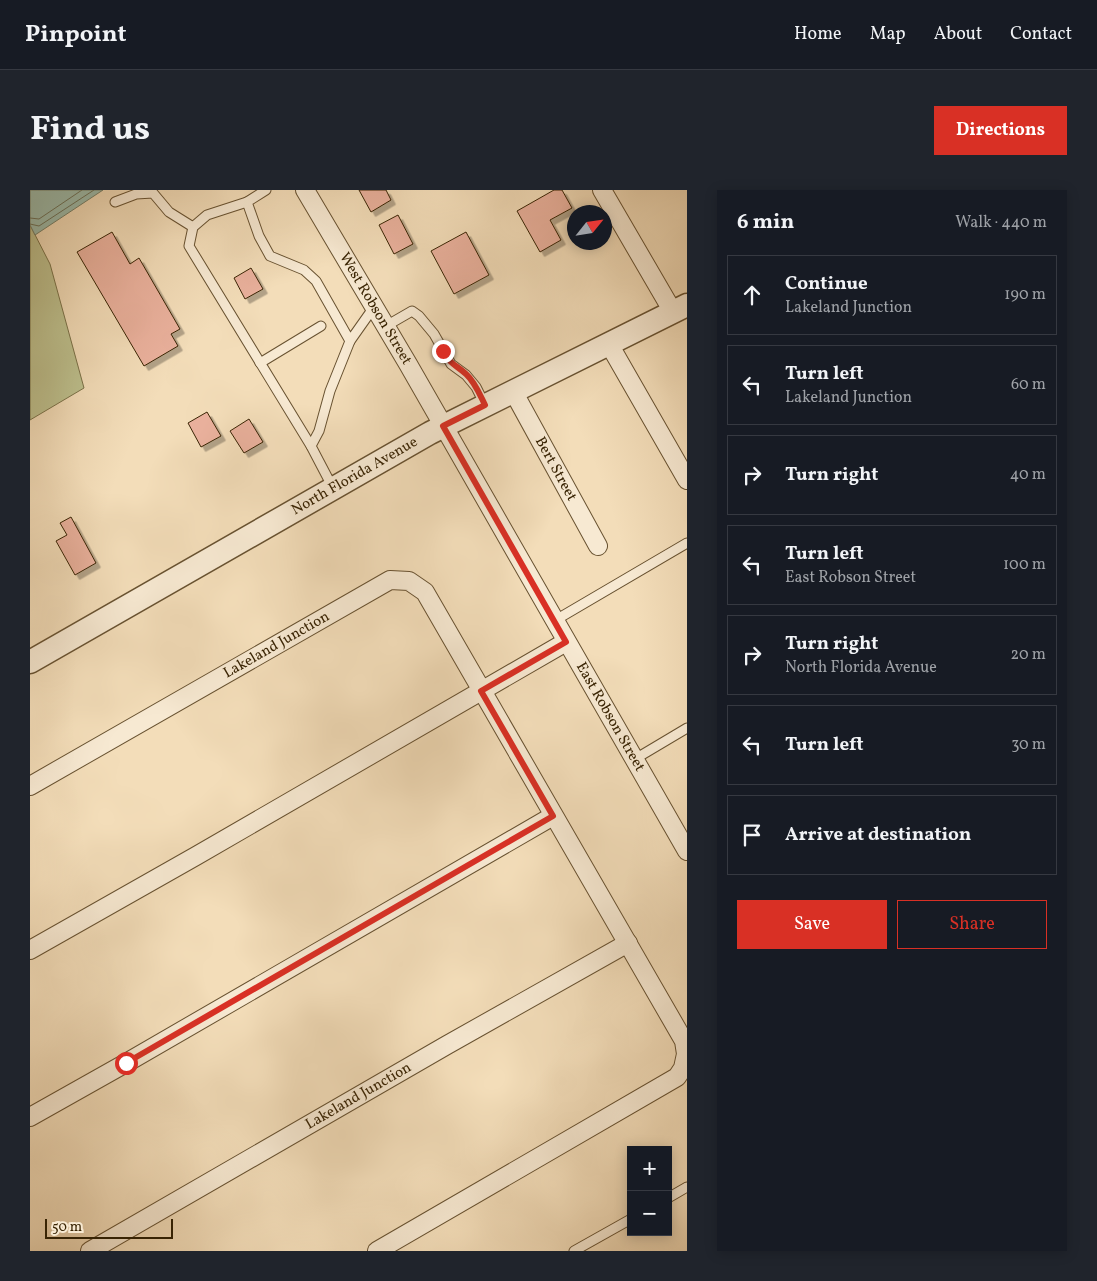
<!DOCTYPE html>
<meta charset="utf-8">
<style>
:root{--surface:#171b24;--page:#20242c;--text:#f1f3f6;--muted:#9ea1a6;--line:#363941;--accent:#d93025}
body{margin:0;font-family:Vollkorn,serif;background:var(--page);color:var(--text)}
.controls{position:absolute;right:15px;bottom:15px;display:grid;overflow:hidden;border-radius:0px;box-shadow:0 2px 12px #0003}
.controls button{width:45px;height:45px;display:grid;place-items:center;padding:0;border:0;border-bottom:1px solid var(--line);background:var(--surface);color:var(--text);font:25px sans-serif}
.compass{position:absolute;left:537px;top:15px;width:45px;height:45px;border-radius:50%;background:var(--surface);box-shadow:0 2px 12px #0003;rotate:60deg}
.scale{position:absolute;left:15px;bottom:12px;width:128px;box-sizing:border-box;padding-left:5px;border:2px solid #392404;border-top:0;font-size:14px;line-height:18px;white-space:nowrap;color:#392404;-webkit-text-stroke:4px #f7e9d2;paint-order:stroke}
.stop{position:absolute;width:15px;height:15px;margin:-11px;border:4px solid #d93025;border-radius:50%;background:#fff}
.stop.end{background:#d93025;border-color:#fff;box-shadow:0 1px 5px #0008}
.list{margin:0;padding:0;list-style:none}
h2{display:flex;justify-content:space-between;align-items:center;height:65px;margin:0;padding:0 20px;font-size:21px}
h2 small{font-size:16px;font-weight:400;color:var(--muted)}
.list li{display:grid;grid-template-columns:32px 1fr auto;gap:15px;align-items:center;box-sizing:border-box;height:80px;margin:0 10px 10px;padding:0 10px;border:1px solid var(--line);border-radius:0px}
.list b{display:block;font-size:19px;white-space:nowrap}
.list p{margin:0;font-size:16px;white-space:nowrap;color:var(--muted)}
.list em{font-size:16px;font-style:normal;color:var(--muted)}
.actions{display:flex;gap:10px;padding:15px 20px}
.actions a{flex:1;padding:11px 0;border:1px solid var(--accent);border-radius:0px;text-align:center;font-size:18px;color:var(--accent)}
.actions .main{background:var(--accent);color:#fff}
.icon{flex:none;width:28px;height:28px;fill:none;stroke:currentColor;stroke-width:2;stroke-linecap:round;stroke-linejoin:round}
.map{position:relative;flex:none;width:657px;height:1061px;overflow:hidden;border-radius:0px}
header{display:flex;align-items:center;gap:30px;box-sizing:border-box;height:70px;padding:0 25px;background:var(--surface);border-bottom:1px solid var(--line)}
header strong{font-size:24px}
nav{display:flex;gap:28px;margin-inline-start:auto;font-size:18px}
.intro{display:flex;align-items:center;justify-content:space-between;box-sizing:border-box;height:120px;padding:0 30px}
h1{margin:0;font-size:35px}
.button{padding:12px 22px;border-radius:0px;background:var(--accent);color:#fff;font-size:18px;font-weight:700}
main{display:flex;gap:30px;padding:0 30px}
aside{flex:1;background:var(--surface);border-radius:0px;box-shadow:0 2px 12px #0003}
.map>svg:first-child{display:block}
.green{fill:#bdc08e;stroke:#7b7249}
.water{fill:#9bbcad;stroke:#747f69}
.lines{fill:none;stroke-linecap:round;stroke-linejoin:round}
.shore{stroke:#6a7058;stroke-width:1}
.building{fill:#eab19d;stroke:#392404;filter:url(#shadow)}
.service-casing{stroke:#685231;stroke-width:11}
.minor-casing{stroke:#685231;stroke-width:20}
.tertiary-casing{stroke:#685231;stroke-width:25}
.service{stroke:#f7e9d2;stroke-width:9}
.minor{stroke:#f7e9d2;stroke-width:18}
.tertiary{stroke:#f7e9d2;stroke-width:22}
.route{stroke:#d93025;stroke-width:6}
.labels{text-anchor:middle;dominant-baseline:central;stroke-width:4.5;stroke-linejoin:round;paint-order:stroke}
.street-label{font-size:15px;fill:#392404;stroke:#f7e9d2}
</style>
<header>
<strong>Pinpoint</strong>
<nav><a>Home</a><a>Map</a><a>About</a><a>Contact</a></nav>
</header>
<div class="intro"><h1>Find us</h1><a class="button">Directions</a></div>
<main>
<div class="map">
<svg width="657" height="1061" viewBox="0 0 657 1061">
<defs>
<filter id="shadow"><feDropShadow dx="4.5" dy="4.5" stdDeviation="0" flood-color="#0004"/></filter>
</defs>
<rect width="100%" height="100%" fill="#f3ddb9"/>
<filter id="stains"><feTurbulence type="fractalNoise" baseFrequency=".004" numOctaves="4"/><feColorMatrix values="0 0 0 0 .2 0 0 0 0 .09 0 0 0 0 .02 0 0 0 .5 -.17"/></filter>
<radialGradient id="worn" r=".72"><stop offset=".6" stop-color="#630" stop-opacity="0"/><stop offset="1" stop-color="#630" stop-opacity=".3"/></radialGradient>
<polygon class="green" points="0,35 20,74 54,198 0,230"/>
<polygon class="water" points="0,0 73,0 5,45 0,35"/>
<g class="lines">
<g class="shore">
<polyline points="0,28 9,29 52,0"/>
<polyline points="0,34 9,36 64,0"/>
</g>
</g>
<g class="building">
<polygon points="329,0 356,0 361,10 341,22"/>
<polygon points="524,0 532,0 542,18 520,30 531,50 510,62 487,21"/>
<polygon points="368,25 383,54 364,64 349,35"/>
<polygon points="82,42 100,74 109,68 150,139 141,144 148,156 114,176 47,62"/>
<polygon points="436,42 459,85 424,104 401,61"/>
<polygon points="221,78 233,99 215,109 204,88"/>
<polygon points="177,222 191,246 171,257 158,233"/>
<polygon points="219,229 233,252 214,263 200,241"/>
<polygon points="41,327 66,373 45,385 26,351 37,345 30,333"/>
</g>
<g class="lines">
<defs>
<g id="service">
<polyline points="236,0 217,12 229,46 240,66 274,80 286,91 320,151 344,117"/>
<polyline points="85,12 106,4 123,3 139,22 163,37"/>
<polyline points="217,12 177,25 163,37 159,56 281,256"/>
<polyline points="356,136 382,121 389,126 404,144 421,174 436,185 446,197 455,215"/>
<polyline points="230,173 291,136"/>
<polyline points="303,298 281,256 289,241 300,201 320,151"/>
<polyline points="524,431 657,353"/>
<polyline points="605,569 657,538"/>
<polyline points="638,1008 657,997"/>
<polyline points="544,1061 601,1029"/>
</g>
<g id="minor">
<path id="s1" d="M 275,0 L 378,174 L 657,661"/>
<polyline points="572,0 643,122"/>
<polyline points="579,154 657,290"/>
<path id="s2" d="M 483,201 L 568,356"/>
<path id="s3" d="M 0,596 L 360,390 L 379,391 L 395,402 L 654,851 L 656,864 L 653,878 L 647,887 L 347,1061"/>
<polyline points="0,760 166,666 536,452"/>
<polyline points="0,927 96,873 523,626"/>
<path id="s4" d="M 60,1061 L 417,855 L 598,753"/>
</g>
<g id="tertiary">
<path id="s5" d="M 0,472 L 400,243 L 657,115"/>
</g>
</defs>
<use href="#service" class="service-casing"/>
<use href="#minor" class="minor-casing"/>
<use href="#tertiary" class="tertiary-casing"/>
<use href="#service" class="service"/>
<use href="#minor" class="minor"/>
<use href="#tertiary" class="tertiary"/>
</g>
<g class="lines">
<path class="route" d="M 96,873 L 523,626 L 451,501 L 536,452 L 413,236 L 455,215 C 450,205 445,192 436,184 C 425,174 422,176 413,161"/>
</g>
<g class="labels">
<g class="street-label">
<text stroke="none"><textPath href="#s1" startOffset="138">West Robson Street</textPath></text>
<text stroke="none"><textPath href="#s2" startOffset="89">Bert Street</textPath></text>
<text stroke="none"><textPath href="#s5" startOffset="374">North Florida Avenue</textPath></text>
<text stroke="none"><textPath href="#s3" startOffset="284">Lakeland Junction</textPath></text>
<text stroke="none"><textPath href="#s1" startOffset="609">East Robson Street</textPath></text>
<text stroke="none"><textPath href="#s4" startOffset="310">Lakeland Junction</textPath></text>
</g>
</g>
<rect width="100%" height="100%" filter="url(#stains)"/>
<rect width="100%" height="100%" fill="url(#worn)"/>
</svg>
<div class="controls">
<button>+</button>
<button>−</button>
</div>
<svg class="compass" viewBox="-18 -18 36 36"><path d="M0-13l5 13h-10z" fill="#e53935"/><path d="M0 13l5-13h-10z" fill="#9ea1a6"/></svg>
<div class="scale">50 m</div>
<div class="stop" style="left:96px;top:873px"></div>
<div class="stop end" style="left:413px;top:161px"></div>
</div>
<aside>
<h2>6 min<small>Walk · 440 m</small></h2>
<ul class="list">
<li><svg class="icon" aria-label="ahead" viewBox="0 0 24 24"><path d="M12 20V5M6 11l6-6 6 6"/></svg><div><b>Continue</b><p>Lakeland Junction</p></div><em>190 m</em></li>
<li><svg class="icon" aria-label="left" viewBox="0 0 24 24"><path d="M17 20v-9H6M10 6l-5 5 5 5"/></svg><div><b>Turn left</b><p>Lakeland Junction</p></div><em>60 m</em></li>
<li><svg class="icon" aria-label="right" viewBox="0 0 24 24"><path d="M7 20v-9h11M14 6l5 5-5 5"/></svg><div><b>Turn right</b></div><em>40 m</em></li>
<li><svg class="icon" aria-label="left" viewBox="0 0 24 24"><path d="M17 20v-9H6M10 6l-5 5 5 5"/></svg><div><b>Turn left</b><p>East Robson Street</p></div><em>100 m</em></li>
<li><svg class="icon" aria-label="right" viewBox="0 0 24 24"><path d="M7 20v-9h11M14 6l5 5-5 5"/></svg><div><b>Turn right</b><p>North Florida Avenue</p></div><em>20 m</em></li>
<li><svg class="icon" aria-label="left" viewBox="0 0 24 24"><path d="M17 20v-9H6M10 6l-5 5 5 5"/></svg><div><b>Turn left</b></div><em>30 m</em></li>
<li><svg class="icon" aria-label="arrive" viewBox="0 0 24 24"><path d="M6 21V4h12l-3 4 3 4H6"/></svg><div><b>Arrive at destination</b></div></li>
</ul>
<div class="actions"><a class="main">Save</a><a>Share</a></div>
</aside>
</main>
